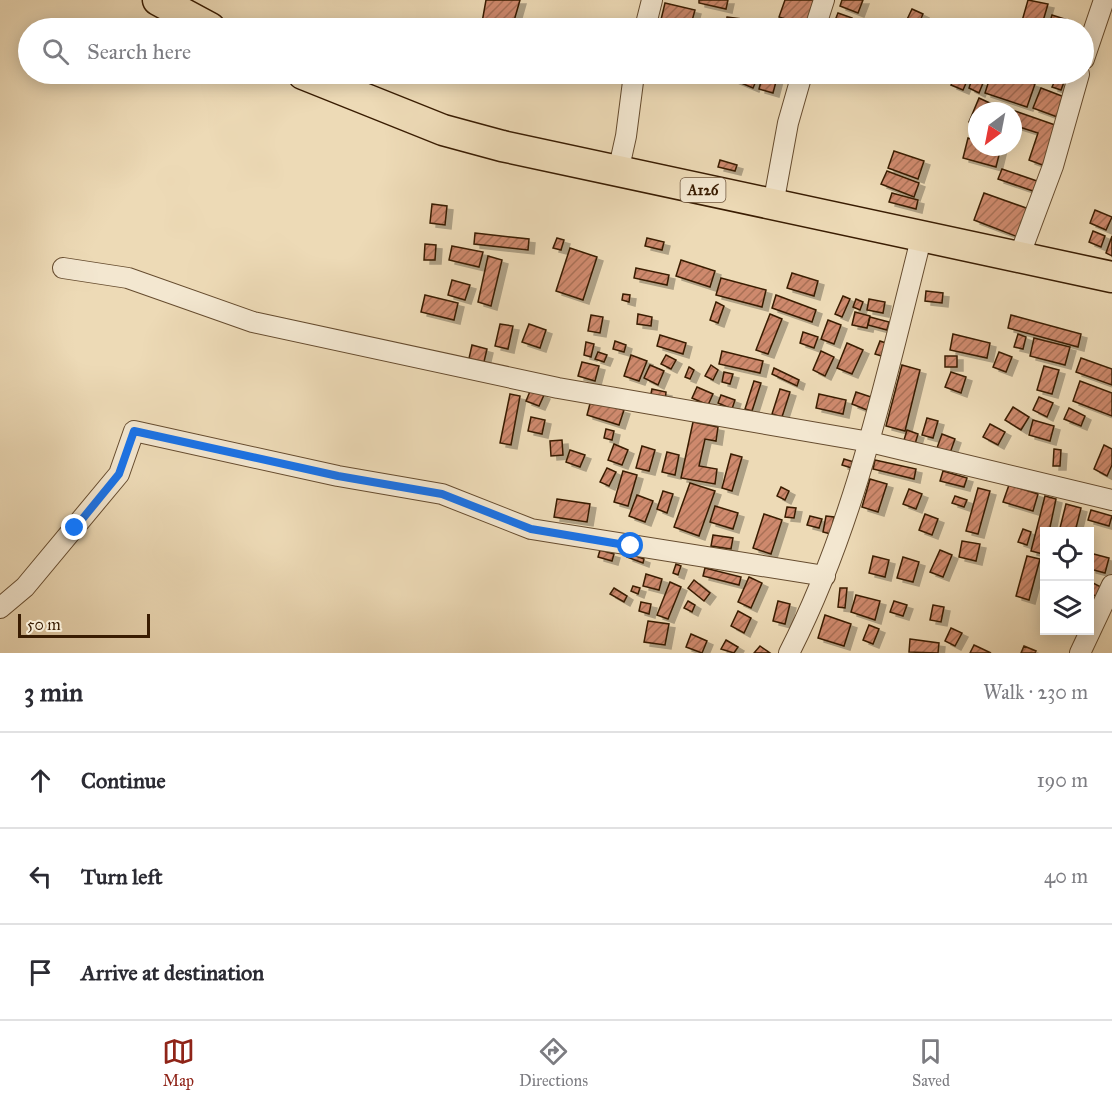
<!DOCTYPE html>
<meta charset="utf-8">
<style>
:root{--surface:#fff;--page:#f2f2f3;--text:#2b2b33;--muted:#7c7c81;--line:#e1e1e2;--accent:#8f2418}
body{margin:0;font-family:"IM FELL Great Primer",serif;background:var(--page);color:var(--text)}
.controls{position:absolute;right:18px;bottom:18px;display:grid;overflow:hidden;border-radius:0px;box-shadow:0 3px 15px #0003}
.controls button{width:54px;height:54px;display:grid;place-items:center;padding:0;border:0;border-bottom:2px solid var(--line);background:var(--surface);color:var(--text);font:30px sans-serif}
.compass{position:absolute;left:968px;top:102px;width:54px;height:54px;border-radius:50%;background:var(--surface);box-shadow:0 3px 15px #0003;rotate:212deg}
.scale{position:absolute;left:18px;bottom:15px;width:132px;box-sizing:border-box;padding-left:6px;border:3px solid #391c02;border-top:0;font-size:16px;line-height:21px;white-space:nowrap;color:#391c02;-webkit-text-stroke:4px #f3e7d0;paint-order:stroke}
.stop{position:absolute;width:18px;height:18px;margin:-14px;border:4px solid #1a73e8;border-radius:50%;background:#fff}
.stop.end{background:#1a73e8;border-color:#fff;box-shadow:0 2px 6px #0008}
.list{margin:0;padding:0;list-style:none}
h2{display:flex;justify-content:space-between;align-items:center;height:78px;margin:0;padding:0 24px;font-size:26px}
h2 small{font-size:20px;font-weight:400;color:var(--muted)}
.list li{display:grid;grid-template-columns:39px 1fr auto;gap:18px;align-items:center;box-sizing:border-box;height:96px;padding:0 24px;border-top:2px solid var(--line)}
.list b{display:block;font-size:22px;white-space:nowrap}
.list em{font-size:20px;font-style:normal;color:var(--muted)}
.icon{flex:none;width:33px;height:33px;fill:none;stroke:currentColor;stroke-width:2;stroke-linecap:round;stroke-linejoin:round}
.map{position:relative;flex:none;width:1112px;height:653px;overflow:hidden}
.search{position:absolute;background:var(--surface);box-shadow:0 3px 15px #0003;left:18px;right:18px;top:18px;height:66px;display:flex;align-items:center;gap:15px;box-sizing:border-box;padding:0 21px;border-radius:33px;color:var(--muted);font-size:22px}
.sheet{height:366px;background:var(--surface)}
nav{display:flex;justify-content:space-around;align-items:center;box-sizing:border-box;height:84px;border-top:2px solid var(--line);background:var(--surface);font-size:16px;color:var(--muted)}
nav a{display:grid;justify-items:center;gap:3px}
nav .on{color:var(--accent)}
.map>svg:first-child{display:block}
.building{fill:url(#building-hatch);stroke:#391c02;stroke-width:1.5;filter:url(#shadow)}
.lines{fill:none;stroke-linecap:round;stroke-linejoin:round}
.minor-casing{stroke:#664c2f;stroke-width:22}
.highway-casing{stroke:#391c02;stroke-width:33}
.minor{stroke:#f3e7d0;stroke-width:20}
.highway{stroke:#eddab6;stroke-width:30}
.route{stroke:#1a73e8;stroke-width:8}
.labels{text-anchor:middle;dominant-baseline:central;stroke-width:6;stroke-linejoin:round;paint-order:stroke}
.shield{fill:#f3e7d0;stroke:#715940;stroke-width:1.5}
.shield-label{font-size:15px;font-weight:bold;fill:#391c02}
</style>
<div class="map">
<svg width="1112" height="653" viewBox="0 0 1112 653">
<defs>
<pattern id="building-hatch" width="6" height="6" patternUnits="userSpaceOnUse" patternTransform="scale(1.5)"><rect width="6" height="6" fill="#ce896d"/><path d="M-1 1l2-2M0 6l6-6M5 7l2-2" fill="none" stroke="#a86f57"/></pattern>
<filter id="shadow"><feDropShadow dx="6" dy="4" stdDeviation="0" flood-color="#0004"/></filter>
</defs>
<rect width="100%" height="100%" fill="#eddab6"/>
<filter id="stains"><feTurbulence type="fractalNoise" baseFrequency=".00333" numOctaves="4"/><feColorMatrix values="0 0 0 0 .2 0 0 0 0 .09 0 0 0 0 .02 0 0 0 .5 -.17"/></filter>
<radialGradient id="worn" r=".72"><stop offset=".6" stop-color="#630" stop-opacity="0"/><stop offset="1" stop-color="#630" stop-opacity=".3"/></radialGradient>
<g class="building">
<polygon points="486,0 520,0 512,28 481,28"/>
<polygon points="699,0 728,0 726,9 699,3"/>
<polygon points="785,0 815,0 807,26 779,17"/>
<polygon points="842,0 863,0 858,13 840,6"/>
<polygon points="1028,0 1048,4 1041,28 1020,28"/>
<polygon points="665,3 695,10 690,28 659,28"/>
<polygon points="912,9 923,14 917,28 903,28"/>
<polygon points="838,13 852,18 848,28 832,28"/>
<polygon points="1052,15 1074,22 1072,28 1048,28"/>
<polygon points="727,17 766,22 765,28 725,28"/>
<polygon points="720,74 759,74 753,88"/>
<polygon points="763,74 778,74 773,93 759,89"/>
<polygon points="956,74 970,74 963,90 951,85"/>
<polygon points="991,74 1003,74 1035,84 1027,107 985,93"/>
<polygon points="1058,74 1067,74 1061,90 1052,87"/>
<polygon points="972,79 983,83 979,93 969,88"/>
<polygon points="1041,88 1067,98 1060,118 1033,108"/>
<polygon points="979,98 1007,111 977,111 977,126 969,122"/>
<polygon points="1015,111 1058,126 1045,166 1029,160 1038,133 1013,125"/>
<polygon points="968,138 977,141 977,147 1001,147 996,167 963,158"/>
<polygon points="894,151 924,161 918,179 888,168"/>
<polygon points="720,160 737,165 735,171 718,167"/>
<polygon points="1002,169 1037,181 1033,191 998,179"/>
<polygon points="887,171 919,183 914,197 881,184"/>
<polygon points="892,193 918,200 916,209 889,202"/>
<polygon points="984,193 1029,209 1018,237 974,220"/>
<polygon points="432,204 447,206 445,225 430,223"/>
<polygon points="1095,210 1112,217 1106,230 1090,223"/>
<polygon points="1093,231 1105,236 1101,247 1089,242"/>
<polygon points="475,233 529,239 528,250 474,244"/>
<polygon points="1112,236 1112,256 1106,253"/>
<polygon points="557,238 564,240 561,250 553,248"/>
<polygon points="647,238 664,242 662,250 645,246"/>
<polygon points="425,244 436,245 435,260 424,260"/>
<polygon points="452,246 483,252 479,267 449,260"/>
<polygon points="570,248 597,257 583,300 556,291"/>
<polygon points="488,256 502,260 491,306 478,302"/>
<polygon points="681,260 715,271 710,287 676,276"/>
<polygon points="636,268 669,275 667,285 634,278"/>
<polygon points="792,273 818,281 814,296 787,288"/>
<polygon points="721,278 766,290 762,307 716,295"/>
<polygon points="452,280 470,285 465,300 448,295"/>
<polygon points="926,291 943,293 942,303 925,301"/>
<polygon points="623,294 630,295 629,302 622,300"/>
<polygon points="425,295 458,303 454,320 421,312"/>
<polygon points="776,295 816,310 812,322 772,308"/>
<polygon points="843,296 850,299 842,317 835,314"/>
<polygon points="856,299 863,302 860,310 853,307"/>
<polygon points="869,299 885,302 883,313 867,310"/>
<polygon points="716,302 724,306 718,323 710,320"/>
<polygon points="855,312 870,316 867,328 852,325"/>
<polygon points="638,314 652,317 651,326 637,324"/>
<polygon points="770,314 782,319 768,354 756,350"/>
<polygon points="591,315 603,317 600,333 588,331"/>
<polygon points="1011,315 1081,334 1078,347 1008,328"/>
<polygon points="870,317 889,322 887,330 868,325"/>
<polygon points="828,320 841,325 834,344 821,339"/>
<polygon points="500,324 513,326 508,349 495,346"/>
<polygon points="529,324 546,330 540,348 522,342"/>
<polygon points="803,332 818,337 814,348 800,343"/>
<polygon points="953,334 990,343 987,358 950,350"/>
<polygon points="1018,334 1026,337 1023,349 1014,347"/>
<polygon points="660,335 686,343 683,354 657,346"/>
<polygon points="1034,338 1070,347 1065,365 1030,356"/>
<polygon points="615,341 626,345 624,352 613,349"/>
<polygon points="880,341 889,344 885,357 875,354"/>
<polygon points="586,342 594,344 591,357 584,355"/>
<polygon points="847,343 863,350 852,374 837,368"/>
<polygon points="472,345 487,349 483,366 468,363"/>
<polygon points="722,351 763,361 760,373 719,364"/>
<polygon points="821,351 834,357 825,376 813,370"/>
<polygon points="598,352 607,355 604,362 595,359"/>
<polygon points="999,352 1012,357 1006,372 993,367"/>
<polygon points="631,355 647,361 639,381 624,376"/>
<polygon points="666,355 676,360 671,369 661,364"/>
<rect x="945" y="356" width="12" height="11"/>
<polygon points="1081,358 1112,369 1112,385 1076,372"/>
<polygon points="582,362 599,366 595,381 578,376"/>
<polygon points="650,365 664,371 658,385 644,378"/>
<polygon points="711,365 718,370 713,380 705,376"/>
<polygon points="902,365 920,370 905,431 886,426"/>
<polygon points="1044,366 1059,370 1052,394 1037,390"/>
<polygon points="689,367 694,370 690,379 685,377"/>
<polygon points="774,368 799,380 797,386 772,374"/>
<polygon points="724,372 733,374 730,384 722,382"/>
<polygon points="951,372 966,377 961,393 945,387"/>
<polygon points="754,381 761,383 752,411 745,409"/>
<polygon points="1080,381 1112,393 1112,416 1073,401"/>
<polygon points="697,387 713,394 708,405 692,398"/>
<polygon points="531,389 544,395 539,406 526,401"/>
<polygon points="652,389 666,392 665,401 650,398"/>
<polygon points="780,389 790,392 782,417 772,414"/>
<polygon points="856,392 871,397 867,410 852,404"/>
<polygon points="510,394 520,396 511,445 500,443"/>
<polygon points="819,394 846,400 843,414 816,408"/>
<polygon points="721,395 735,400 732,409 718,403"/>
<polygon points="1039,397 1053,403 1047,417 1033,410"/>
<polygon points="591,400 624,410 619,425 587,415"/>
<polygon points="1013,407 1029,417 1021,430 1005,420"/>
<polygon points="1069,408 1085,416 1081,426 1064,419"/>
<polygon points="531,417 545,420 542,434 528,431"/>
<polygon points="927,418 938,421 933,438 922,435"/>
<polygon points="1033,420 1054,426 1050,441 1029,435"/>
<polygon points="693,422 718,427 716,441 705,439 699,466 717,469 715,484 681,478"/>
<polygon points="990,424 1005,432 998,445 983,437"/>
<polygon points="606,429 614,431 612,440 604,438"/>
<polygon points="907,430 918,434 915,444 904,440"/>
<polygon points="942,434 955,439 950,453 937,448"/>
<polygon points="562,440 563,455 551,456 550,441"/>
<polygon points="614,444 628,450 622,465 608,460"/>
<polygon points="1104,445 1112,449 1112,465 1107,476 1094,469"/>
<polygon points="642,446 655,450 649,471 636,468"/>
<polygon points="1054,449 1061,450 1060,466 1053,466"/>
<polygon points="570,450 585,455 580,467 566,462"/>
<polygon points="667,452 679,455 675,475 662,472"/>
<polygon points="731,454 742,457 732,491 722,488"/>
<polygon points="844,459 857,463 855,469 842,465"/>
<polygon points="875,460 916,469 914,479 873,469"/>
<polygon points="607,468 616,472 609,486 600,482"/>
<polygon points="623,471 637,475 628,506 614,502"/>
<polygon points="943,471 967,478 964,487 940,481"/>
<polygon points="870,479 887,484 878,512 862,507"/>
<polygon points="690,483 715,491 699,536 674,527"/>
<polygon points="1009,485 1038,494 1033,511 1003,502"/>
<polygon points="781,487 789,491 785,500 777,496"/>
<polygon points="978,488 990,491 978,534 966,531"/>
<polygon points="909,489 922,494 916,509 903,504"/>
<polygon points="663,491 673,494 667,513 657,509"/>
<polygon points="637,495 653,501 645,522 629,516"/>
<polygon points="955,496 967,500 964,507 952,503"/>
<polygon points="1045,496 1056,499 1049,532 1044,532 1043,554 1031,551"/>
<polygon points="557,499 590,504 587,522 554,517"/>
<polygon points="1066,504 1081,508 1075,532 1059,532"/>
<polygon points="715,506 738,513 733,529 710,522"/>
<polygon points="787,507 796,508 794,518 785,517"/>
<polygon points="1091,510 1112,516 1109,526 1088,520"/>
<polygon points="764,514 782,520 771,554 753,548"/>
<polygon points="925,514 938,519 932,535 919,530"/>
<polygon points="810,516 822,519 819,528 807,525"/>
<polygon points="826,516 834,517 831,534 823,532"/>
<polygon points="1023,529 1031,532 1027,545 1018,542"/>
<polygon points="713,535 733,538 731,549 711,546"/>
<polygon points="962,541 980,544 976,561 959,557"/>
<polygon points="600,550 614,554 612,561 598,557"/>
<polygon points="940,550 952,555 943,577 930,572"/>
<polygon points="628,553 644,559 643,563 627,557"/>
<polygon points="1090,553 1109,558 1105,573 1090,569"/>
<polygon points="873,556 889,560 885,577 869,573"/>
<polygon points="1027,556 1040,559 1029,600 1016,596"/>
<polygon points="903,557 919,562 913,582 897,578"/>
<polygon points="676,564 681,566 678,575 673,573"/>
<polygon points="705,568 741,577 739,585 703,576"/>
<polygon points="646,574 662,579 659,590 643,586"/>
<polygon points="749,577 762,583 751,608 738,602"/>
<polygon points="694,580 710,593 704,601 688,588"/>
<polygon points="670,582 681,587 668,619 657,615"/>
<polygon points="1091,582 1101,587 1097,597 1090,593"/>
<polygon points="633,586 640,588 638,594 631,591"/>
<polygon points="614,588 627,596 624,602 610,594"/>
<polygon points="840,588 847,588 845,608 838,607"/>
<polygon points="856,595 880,601 875,620 851,612"/>
<polygon points="688,601 695,605 692,612 684,608"/>
<polygon points="778,601 790,604 785,624 773,621"/>
<polygon points="894,601 907,605 903,616 890,612"/>
<polygon points="641,602 651,604 649,614 639,611"/>
<polygon points="933,605 944,607 941,622 930,620"/>
<polygon points="738,611 751,618 744,633 731,626"/>
<polygon points="825,615 851,624 844,646 818,638"/>
<polygon points="648,621 669,624 665,645 644,642"/>
<polygon points="869,625 879,629 873,644 863,640"/>
<polygon points="951,628 962,633 955,646 945,641"/>
<polygon points="691,634 707,641 702,653 686,647"/>
<polygon points="910,639 939,643 938,653 909,652"/>
<polygon points="726,640 738,647 734,653 721,649"/>
<polygon points="974,645 991,653 970,653"/>
<polygon points="760,646 770,653 754,653"/>
<polygon points="1024,646 1036,651 1035,653 1021,653"/>
</g>
<g class="lines">
<defs>
<g id="minor">
<polyline points="645,28 652,0"/>
<polyline points="815,28 824,0"/>
<polyline points="1084,59 1104,0"/>
<polyline points="618,172 626,136 634,74"/>
<polyline points="773,205 788,123 802,74"/>
<polyline points="1019,257 1053,166 1079,74"/>
<polyline points="63,268 128,278 253,322 558,388 870,442 1112,500"/>
<polyline points="0,608 25,587 119,474 134,431 338,476 442,494 531,529 825,576"/>
<path d="M 789,653 C 856,522 886,377 922,235"/>
<polyline points="1080,653 1112,585"/>
</g>
<g id="highway">
<polyline points="158,0 210,28"/>
<polyline points="303,74 443,130 502,146 1112,277"/>
</g>
</defs>
<use href="#minor" class="minor-casing"/>
<use href="#highway" class="highway-casing"/>
<use href="#minor" class="minor"/>
<use href="#highway" class="highway"/>
</g>
<g class="lines">
<polyline class="route" points="75,528 119,474 134,431 338,476 442,494 531,529 631,546"/>
</g>
<g class="labels">
<rect class="shield" x="680.5" y="178" width="45" height="24" rx="4.5"/>
<g class="shield-label">
<text x="703" y="190">A126</text>
</g>
</g>
<rect width="100%" height="100%" filter="url(#stains)"/>
<rect width="100%" height="100%" fill="url(#worn)"/>
</svg>
<div class="controls">
<button><svg class="icon" aria-label="locate" viewBox="0 0 24 24"><circle cx="12" cy="12" r="6"/><path d="M12 2v4M12 18v4M2 12h4M18 12h4"/></svg></button>
<button><svg class="icon" aria-label="layers" viewBox="0 0 24 24"><path d="M12 4l9 5-9 5-9-5zM3 14l9 5 9-5"/></svg></button>
</div>
<svg class="compass" viewBox="-18 -18 36 36"><path d="M0-13l5 13h-10z" fill="#e53935"/><path d="M0 13l5-13h-10z" fill="#7c7c81"/></svg>
<div class="scale">50 m</div>
<div class="stop" style="left:631px;top:546px"></div>
<div class="stop end" style="left:75px;top:528px"></div>
<div class="search"><svg class="icon" aria-label="search" viewBox="0 0 24 24"><circle cx="10" cy="10" r="6"/><path d="M15 15l6 6"/></svg>Search here</div>
</div>
<section class="sheet">
<h2>3 min<small>Walk · 230 m</small></h2>
<ul class="list">
<li><svg class="icon" aria-label="ahead" viewBox="0 0 24 24"><path d="M12 20V5M6 11l6-6 6 6"/></svg><div><b>Continue</b></div><em>190 m</em></li>
<li><svg class="icon" aria-label="left" viewBox="0 0 24 24"><path d="M17 20v-9H6M10 6l-5 5 5 5"/></svg><div><b>Turn left</b></div><em>40 m</em></li>
<li><svg class="icon" aria-label="arrive" viewBox="0 0 24 24"><path d="M6 21V4h12l-3 4 3 4H6"/></svg><div><b>Arrive at destination</b></div></li>
</ul>
</section>
<nav>
<a class="on"><svg class="icon" aria-label="map" viewBox="0 0 24 24"><path d="M3 6l6-2 6 2 6-2v14l-6 2-6-2-6 2zM9 4v14M15 6v14"/></svg>Map</a>
<a><svg class="icon" aria-label="directions" viewBox="0 0 24 24"><path d="M12 3l9 9-9 9-9-9zM9 14v-3h6M13 9l2 2-2 2"/></svg>Directions</a>
<a><svg class="icon" aria-label="saved" viewBox="0 0 24 24"><path d="M7 4h10v16l-5-4-5 4z"/></svg>Saved</a>
</nav>
